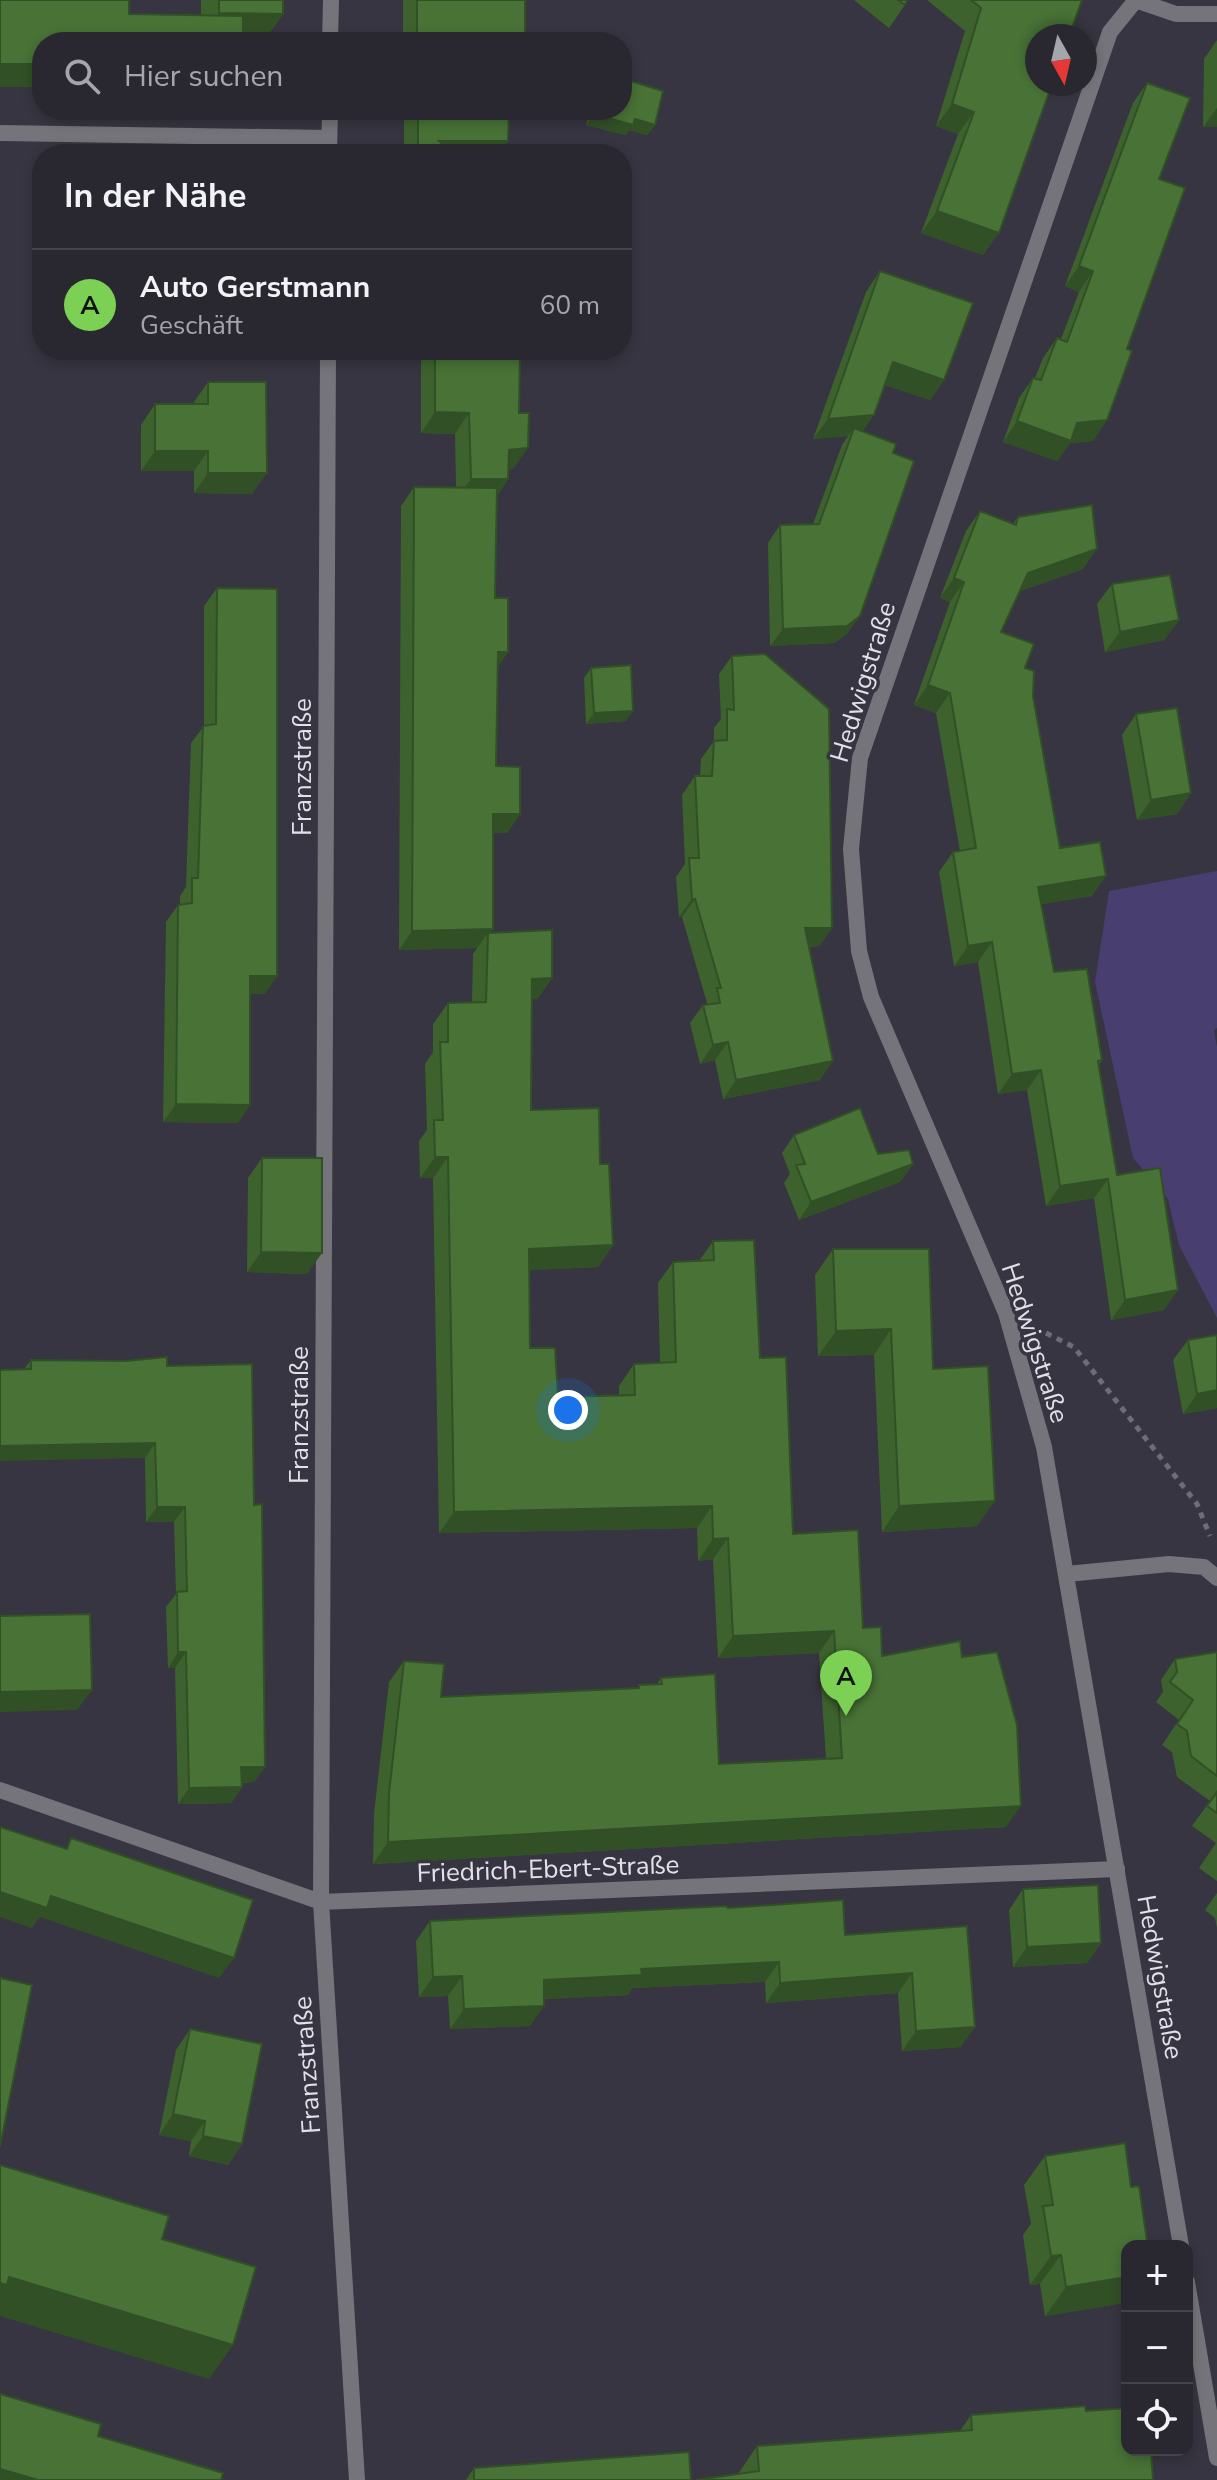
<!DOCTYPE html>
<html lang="de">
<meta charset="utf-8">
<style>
:root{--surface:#292831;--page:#313039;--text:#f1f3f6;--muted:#a5a6ab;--line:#45444d;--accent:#7cd155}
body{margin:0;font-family:"Nunito Sans",sans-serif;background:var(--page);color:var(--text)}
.controls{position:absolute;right:24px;bottom:24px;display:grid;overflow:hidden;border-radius:16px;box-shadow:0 4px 12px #0003}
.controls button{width:72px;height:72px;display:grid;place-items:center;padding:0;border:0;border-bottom:2px solid var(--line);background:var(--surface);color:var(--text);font:40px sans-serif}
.compass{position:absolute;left:1025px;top:24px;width:72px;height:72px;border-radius:50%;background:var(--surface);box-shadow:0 4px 12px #0003;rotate:172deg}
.you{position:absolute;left:568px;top:1410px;width:28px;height:28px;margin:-20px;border:6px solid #fff;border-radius:50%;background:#1a73e8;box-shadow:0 0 0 12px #1a73e833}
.badge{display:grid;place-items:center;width:52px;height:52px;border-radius:50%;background:var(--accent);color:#111;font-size:26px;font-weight:700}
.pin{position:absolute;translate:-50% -66px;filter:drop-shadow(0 2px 4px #0008)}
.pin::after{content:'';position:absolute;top:42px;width:28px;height:24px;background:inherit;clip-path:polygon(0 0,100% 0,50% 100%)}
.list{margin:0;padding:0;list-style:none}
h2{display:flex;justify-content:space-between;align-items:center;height:104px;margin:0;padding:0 32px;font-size:34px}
h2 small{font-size:26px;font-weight:400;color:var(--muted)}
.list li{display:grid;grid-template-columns:52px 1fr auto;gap:24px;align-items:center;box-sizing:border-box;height:112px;padding:0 32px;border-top:2px solid var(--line)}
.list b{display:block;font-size:30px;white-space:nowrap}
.list p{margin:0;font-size:26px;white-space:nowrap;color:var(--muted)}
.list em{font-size:26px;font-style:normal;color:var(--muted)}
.icon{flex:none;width:44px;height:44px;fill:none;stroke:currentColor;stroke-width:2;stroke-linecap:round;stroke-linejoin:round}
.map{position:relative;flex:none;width:1217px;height:2480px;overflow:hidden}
.search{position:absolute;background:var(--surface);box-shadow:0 4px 12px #0003;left:32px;top:32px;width:600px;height:88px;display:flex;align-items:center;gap:20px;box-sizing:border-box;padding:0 28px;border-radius:32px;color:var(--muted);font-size:30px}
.panel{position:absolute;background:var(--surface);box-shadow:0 4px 12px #0003;left:32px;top:144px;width:600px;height:216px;border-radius:32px}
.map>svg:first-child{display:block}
.green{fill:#493e70}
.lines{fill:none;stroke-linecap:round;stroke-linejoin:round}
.path{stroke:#6e6c77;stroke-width:5;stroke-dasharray:6 6;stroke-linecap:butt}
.minor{stroke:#74747a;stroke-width:16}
.wall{fill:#3e622e}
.shaded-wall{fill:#325026}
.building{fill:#487236;stroke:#325026;stroke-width:2}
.labels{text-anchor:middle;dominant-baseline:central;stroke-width:7;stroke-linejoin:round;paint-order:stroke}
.street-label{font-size:26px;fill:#e2e1e9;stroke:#373541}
</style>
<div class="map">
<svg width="1217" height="2480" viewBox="0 0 1217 2480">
<rect width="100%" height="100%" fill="#373541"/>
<polygon class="green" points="1217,871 1217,1028 1214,1030 1217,1047 1217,1318 1179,1245 1168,1199 1133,1158 1095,982 1109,891"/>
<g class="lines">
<polyline class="path" points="1046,1333 1074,1347 1197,1504 1210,1536"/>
<g class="minor">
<polyline points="1135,0 1176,14 1217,14"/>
<polyline points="1136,0 1110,32 860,758 851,849 859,951 871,997 1006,1313 1044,1447 1181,2246"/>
<polyline points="330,42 331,0"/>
<polyline points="0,133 329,138"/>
<polyline points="329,154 330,110"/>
<polyline points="328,350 321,1902 357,2480"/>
<polyline points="1067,1574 1169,1564 1204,1567 1217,1578"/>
<polyline points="0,1790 321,1902 1117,1869"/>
<polyline points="1187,2282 1217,2458"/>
</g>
</g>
<g class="wall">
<polygon points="201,0 283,0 283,14 265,39 243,39 129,14 201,15"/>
<rect x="403" y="0" width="122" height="42"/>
<polygon points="854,0 907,0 905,5 889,28"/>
<polygon points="927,0 1082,0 983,255 921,233 958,134 936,126 965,31"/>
<polygon points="1217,40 1217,127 1203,127 1204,59"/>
<polygon points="624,79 655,125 647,135 629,130 626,135 586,125 590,110 622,110 622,83"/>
<polygon points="1147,83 1159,179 1127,349 1107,420 1093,441 1070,443 1057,461 1003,442 1019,398 1033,378 1035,378 1043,358 1057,338 1061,339 1079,292 1065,286 1133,103"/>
<polygon points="404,110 509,110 508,141 498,154 404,154"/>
<polygon points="880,271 944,380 930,400 885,385 863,431 893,453 847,634 834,643 770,646 768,543 780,525 813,524 842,445 848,436 813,439 866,292"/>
<polygon points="421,350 520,350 514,468 509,469 508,479 497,496 495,598 508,652 498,666 496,766 520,814 507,833 493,833 493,929 491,932 552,978 537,999 532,999 531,1110 600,1164 613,1245 598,1267 529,1270 530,1348 558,1397 619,1396 619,1386 634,1364 660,1363 658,1283 673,1262 699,1261 713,1241 760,1358 793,1534 882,1656 962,1657 1006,1827 373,1864 374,1814 389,1682 404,1661 441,1697 638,1688 639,1685 657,1684 661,1678 719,1764 826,1759 819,1653 718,1658 713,1559 698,1561 697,1528 439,1533 433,1178 420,1178 419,1141 427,1130 425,1064 433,1052 433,1024 448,1003 472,1002 473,954 477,948 399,950 401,506 414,487 456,488 455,434 421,433"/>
<polygon points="208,382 252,494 194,493 194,471 141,471 141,425 155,404 194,404 194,402"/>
<polygon points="980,511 1013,524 1018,517 1083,569 1020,591 1001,632 1025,668 1033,696 1060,848 1092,896 1041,904 1054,972 1102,1060 1099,1065 1117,1175 1164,1310 1111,1320 1094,1198 1046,1206 1027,1090 998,1094 978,962 954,966 939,872 953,852 960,851 936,713 914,705 950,602 940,598 966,531"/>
<polygon points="1112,584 1179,620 1164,640 1105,652 1097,604"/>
<polygon points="217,588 265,994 250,994 238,1123 163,1122 166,922 178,905 180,904 180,896 186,887 191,743 204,726 204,606"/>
<polygon points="732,656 832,928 819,946 809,947 820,1080 723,1099 715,1060 700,1064 690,1023 703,1005 706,1005 707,1003 682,917 679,917 676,877 685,864 682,795 695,776 700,776 701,759 714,741 714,728 721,719 719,674"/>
<polygon points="591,668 626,721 586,724 584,678"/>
<polygon points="1136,714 1191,793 1177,814 1137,820 1122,735"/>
<polygon points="794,1135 878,1154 913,1164 900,1182 799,1220 784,1183 790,1174 782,1153"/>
<polygon points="262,1158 307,1274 247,1272 248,1178"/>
<polygon points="833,1249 933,1369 977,1526 882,1532 874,1355 818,1356 815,1275"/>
<polygon points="1217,1335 1217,1408 1183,1414 1173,1360 1188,1340"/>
<polygon points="31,1360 167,1366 254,1505 265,1767 254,1782 242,1783 242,1787 231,1803 178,1804 175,1668 168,1668 166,1607 176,1594 174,1522 146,1522 145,1458 24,1369"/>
<polygon points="1217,1652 1217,1881 1199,1868 1216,1843 1192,1826 1210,1801 1177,1777 1172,1752 1162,1745 1179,1720 1156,1702 1163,1692 1161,1680 1175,1659"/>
<polygon points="1023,1889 1101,1943 1087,1963 1013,1967 1009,1910"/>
<polygon points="1217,1893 1217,1928 1215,1918 1205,1910"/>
<polygon points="728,1908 845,1935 967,1926 961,2047 902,2051 898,1993 766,2003 765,1982 632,1988 628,1995 544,1999 530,2026 450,2029 448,1996 419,1997 416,1941 430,1921"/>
<polygon points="190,2029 242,2144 228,2165 189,2156 191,2141 159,2135 176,2050"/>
<polygon points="1045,2156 1131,2187 1147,2241 1144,2246 1127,2246 1124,2303 1045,2316 1040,2284 1030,2285 1023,2235 1031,2224 1024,2185"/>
<polygon points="1086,2411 1153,2480 738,2474 757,2446 960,2431 971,2415"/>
<polygon points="474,2468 691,2480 466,2480"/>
</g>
<g class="shaded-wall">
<polygon points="219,13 283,14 265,39 201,38"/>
<rect x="0" y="64" width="42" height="23"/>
<polygon points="952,104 974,112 958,134 936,126"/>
<polygon points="1217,108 1217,127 1203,127"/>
<polygon points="594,114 635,119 655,125 647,135 629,130 626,135 586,125"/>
<polygon points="439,141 508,141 498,154 430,154"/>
<polygon points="937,211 999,233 983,255 921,233"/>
<polygon points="1079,266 1093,271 1079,292 1065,286"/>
<polygon points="893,362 944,380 930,400 879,383"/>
<polygon points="435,412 469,413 455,434 421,433"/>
<polygon points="874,415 860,435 854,428 848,436 813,439 828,419"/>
<polygon points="1107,420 1093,441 1070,443 1057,461 1003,442 1017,421 1077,423"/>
<polygon points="528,448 514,468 495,471 509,450"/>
<polygon points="155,451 208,451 194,471 141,471"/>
<polygon points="208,473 267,473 252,494 194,493"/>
<polygon points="471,479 508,479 494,500 456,499"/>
<polygon points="1097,549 1083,569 1014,593 1028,573"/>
<polygon points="954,578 964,582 950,602 940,598"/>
<polygon points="860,616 847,634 834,643 770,646 783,629"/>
<polygon points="1179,620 1164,640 1105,652 1120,632"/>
<polygon points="498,652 508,652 495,671"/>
<polygon points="928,685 950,693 936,713 914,705"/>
<polygon points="633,711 626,721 586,724 594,713"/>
<polygon points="1191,793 1177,814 1137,820 1151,800"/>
<polygon points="493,814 520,814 507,833 479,833"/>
<polygon points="1106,876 1092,896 1024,907 1038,887"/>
<polygon points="692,899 695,899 682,917 679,917"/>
<polygon points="805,928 832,928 819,946 792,947"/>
<polygon points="493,929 488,936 488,933 477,948 399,950 412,931"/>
<polygon points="992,942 978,962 954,966 968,946"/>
<polygon points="250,976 277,976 265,994 238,994"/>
<polygon points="552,978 537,999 517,1000 532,979"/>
<polygon points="728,1042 715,1060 700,1064 713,1045"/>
<polygon points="833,1061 820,1080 723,1099 736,1080"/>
<polygon points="1041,1070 1027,1090 998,1094 1012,1074"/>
<polygon points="176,1104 250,1105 238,1123 163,1122"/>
<polygon points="435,1157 448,1157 433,1178 420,1178"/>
<polygon points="913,1164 900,1182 799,1220 811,1202"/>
<polygon points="1108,1179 1094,1198 1046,1206 1060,1186"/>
<polygon points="613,1245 598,1267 514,1271 529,1249"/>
<polygon points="261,1252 322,1253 307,1274 247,1272"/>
<polygon points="1178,1290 1164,1310 1111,1320 1125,1300"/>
<polygon points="891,1329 874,1355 818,1356 836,1331"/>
<polygon points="1217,1390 1217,1408 1183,1414 1197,1394"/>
<polygon points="155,1443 145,1458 0,1461 0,1446"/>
<polygon points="995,1501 977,1526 882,1532 899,1506"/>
<polygon points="712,1506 697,1528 439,1533 454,1512"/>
<polygon points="157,1507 185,1507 174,1522 146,1522"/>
<polygon points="728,1538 713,1559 698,1561 713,1539"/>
<polygon points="834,1631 819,1653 718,1658 733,1636"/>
<polygon points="178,1652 186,1652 175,1668 168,1668"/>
<polygon points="92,1690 77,1710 0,1712 0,1692"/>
<polygon points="241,1767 265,1767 254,1782 231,1783"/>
<polygon points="242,1787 231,1803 178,1804 189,1788"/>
<polygon points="1021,1806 1006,1827 373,1864 388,1842"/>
<polygon points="0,1892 51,1896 234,1958 219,1978 40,1917 32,1928 0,1917"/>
<polygon points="1101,1943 1087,1963 1013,1967 1027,1947"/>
<polygon points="779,1962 765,1982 632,1988 628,1995 530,2000 544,1980 641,1969"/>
<polygon points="912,1973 898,1993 766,2003 780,1983"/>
<polygon points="462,1976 448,1996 419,1997 433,1977"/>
<polygon points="544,2006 530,2026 450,2029 464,2009"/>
<polygon points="975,2027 961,2047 902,2051 916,2031"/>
<polygon points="173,2114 205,2121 191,2141 159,2135"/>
<polygon points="203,2136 242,2144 228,2165 189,2156"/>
<polygon points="1061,2255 1040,2284 1030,2285 1051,2256"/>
<polygon points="9,2277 233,2345 209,2379 0,2316 0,2283"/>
<polygon points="1127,2277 1127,2300 1124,2303 1045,2316 1066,2287"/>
<polygon points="0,2469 38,2480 0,2480"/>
</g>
<g class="building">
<polygon points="0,0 129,0 129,14 243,16 243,42 42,42 42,64 0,64"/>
<polygon points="219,0 283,0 283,14 219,13"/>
<polygon points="417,0 525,0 525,42 419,42 419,39 417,39"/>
<polygon points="898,0 907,0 905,5"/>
<polygon points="971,0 1082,0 1069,36 1037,36 1037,84 1052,84 999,233 937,211 974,112 952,104 981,8"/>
<polygon points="624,79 663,91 655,125 635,119 633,125 594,114 595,110 622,110 622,85"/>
<polygon points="1147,83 1190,98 1159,179 1185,188 1127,349 1132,351 1107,420 1077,423 1071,441 1017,421 1033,378 1041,380 1057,338 1067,342 1093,271 1079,266"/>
<polygon points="418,110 509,110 508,141 439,141 455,154 418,154"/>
<polygon points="880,271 973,303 944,380 893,362 874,415 828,419"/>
<polygon points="435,350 520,350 519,413 529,413 528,448 509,450 508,479 471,479 469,413 435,412"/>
<polygon points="208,382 266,382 267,473 208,473 208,451 155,451 155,404 208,404"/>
<polygon points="854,428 896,444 893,453 914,461 860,616 847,626 783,629 780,525 819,524"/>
<polygon points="414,487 497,488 495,598 508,598 508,652 498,652 496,766 520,767 520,814 493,814 493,929 412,931"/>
<polygon points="1092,505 1097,549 1028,573 1001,632 1034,644 1025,668 1034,671 1033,696 1060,848 1100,842 1106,876 1038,887 1054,972 1087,969 1102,1060 1098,1061 1117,1175 1160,1168 1178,1290 1125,1300 1108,1179 1060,1186 1041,1070 1012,1074 992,942 968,946 953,852 976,848 950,693 928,685 964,582 954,578 980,511 1016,525 1018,517"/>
<polygon points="1170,575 1179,620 1120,632 1112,584"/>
<polygon points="217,588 277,589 277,976 250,976 250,1105 176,1104 178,905 192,903 192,878 198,878 203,726 216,724"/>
<polygon points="765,654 829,709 832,928 805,928 833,1061 736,1080 728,1042 713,1045 703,1005 720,1003 717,988 721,988 695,899 692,899 689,858 699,858 695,776 712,776 714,741 727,740 727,709 734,710 732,656"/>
<polygon points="631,665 633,711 594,713 591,668"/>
<polygon points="1177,708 1191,793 1151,800 1136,714"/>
<polygon points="552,930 552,978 532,979 531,1110 599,1108 600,1164 609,1164 613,1245 529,1249 530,1348 555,1348 558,1397 635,1395 634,1364 676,1362 673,1262 714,1260 713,1241 754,1240 760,1358 786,1357 793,1534 858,1530 863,1628 881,1627 882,1656 960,1641 962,1657 997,1652 1017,1725 1021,1806 388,1842 389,1793 404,1661 444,1664 441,1697 639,1688 639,1685 662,1684 661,1678 715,1674 719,1764 842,1758 834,1631 733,1636 728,1538 713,1539 712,1506 454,1512 448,1157 435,1157 434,1120 443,1120 440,1042 448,1042 448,1003 486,1002 488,933"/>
<polygon points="860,1108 878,1154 909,1150 913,1164 811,1202 796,1165 805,1164 794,1135"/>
<polygon points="262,1158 322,1158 322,1253 261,1252"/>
<polygon points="833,1249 929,1249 933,1369 988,1366 995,1501 899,1506 891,1329 836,1331"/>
<polygon points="1217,1335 1217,1390 1197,1394 1188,1340"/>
<polygon points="167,1357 167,1366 252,1364 254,1505 262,1504 265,1767 241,1767 242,1787 189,1788 186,1652 178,1652 177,1592 187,1591 185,1507 157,1507 155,1443 0,1446 0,1370 31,1369 31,1360 126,1361"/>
<polygon points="90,1614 92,1690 0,1692 0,1616"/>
<polygon points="1217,1652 1217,1776 1191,1756 1187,1731 1177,1724 1193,1700 1170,1682 1177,1672 1175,1659"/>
<polygon points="1217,1792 1217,1813 1207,1806"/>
<polygon points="0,1827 67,1849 71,1838 253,1900 234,1958 51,1896 47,1908 0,1892"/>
<polygon points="1098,1885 1101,1943 1027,1947 1023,1889"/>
<polygon points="843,1900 845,1935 967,1926 975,2027 916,2031 912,1973 780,1983 779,1962 641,1969 642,1975 544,1980 544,2006 464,2009 462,1976 433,1977 430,1921 727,1906 728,1908"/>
<polygon points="0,1978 32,1985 0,2147"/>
<polygon points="190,2029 262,2044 242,2144 203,2136 205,2121 173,2114"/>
<polygon points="1125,2143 1131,2187 1139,2186 1147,2241 1140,2242 1140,2246 1127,2246 1127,2277 1066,2287 1061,2255 1051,2256 1043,2206 1053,2205 1045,2156"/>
<polygon points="0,2165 169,2216 162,2239 256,2267 233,2345 9,2277 7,2285 0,2283"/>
<polygon points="0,2394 101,2424 98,2436 223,2473 221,2480 38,2480 0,2469"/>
<polygon points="1085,2406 1086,2411 1127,2408 1127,2450 1151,2450 1153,2480 696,2480 759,2471 757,2446 972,2430 971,2415"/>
<polygon points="689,2452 691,2480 474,2480 474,2468"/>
</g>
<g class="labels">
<g class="street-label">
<text transform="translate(863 682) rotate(-73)">Hedwigstraße</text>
<text transform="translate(302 767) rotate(-90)">Franzstraße</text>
<text transform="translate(1035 1343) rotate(72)">Hedwigstraße</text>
<text transform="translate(299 1415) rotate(-90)">Franzstraße</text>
<text transform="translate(548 1869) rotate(-2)">Friedrich-Ebert-Straße</text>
<text transform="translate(1160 1977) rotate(80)">Hedwigstraße</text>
<text transform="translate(307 2065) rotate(-94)">Franzstraße</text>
</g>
</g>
</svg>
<div class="controls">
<button>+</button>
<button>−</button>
<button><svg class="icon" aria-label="locate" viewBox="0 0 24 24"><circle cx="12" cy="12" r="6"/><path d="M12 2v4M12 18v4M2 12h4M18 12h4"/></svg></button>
</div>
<svg class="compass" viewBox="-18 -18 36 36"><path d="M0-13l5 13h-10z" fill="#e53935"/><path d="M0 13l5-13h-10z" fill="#a5a6ab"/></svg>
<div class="you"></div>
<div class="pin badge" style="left:846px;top:1716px">A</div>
<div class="search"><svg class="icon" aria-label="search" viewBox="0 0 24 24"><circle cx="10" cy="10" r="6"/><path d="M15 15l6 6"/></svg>Hier suchen</div>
<section class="panel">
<h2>In der Nähe<small></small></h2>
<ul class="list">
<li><span class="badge">A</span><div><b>Auto Gerstmann</b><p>Geschäft</p></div><em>60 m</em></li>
</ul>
</section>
</div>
